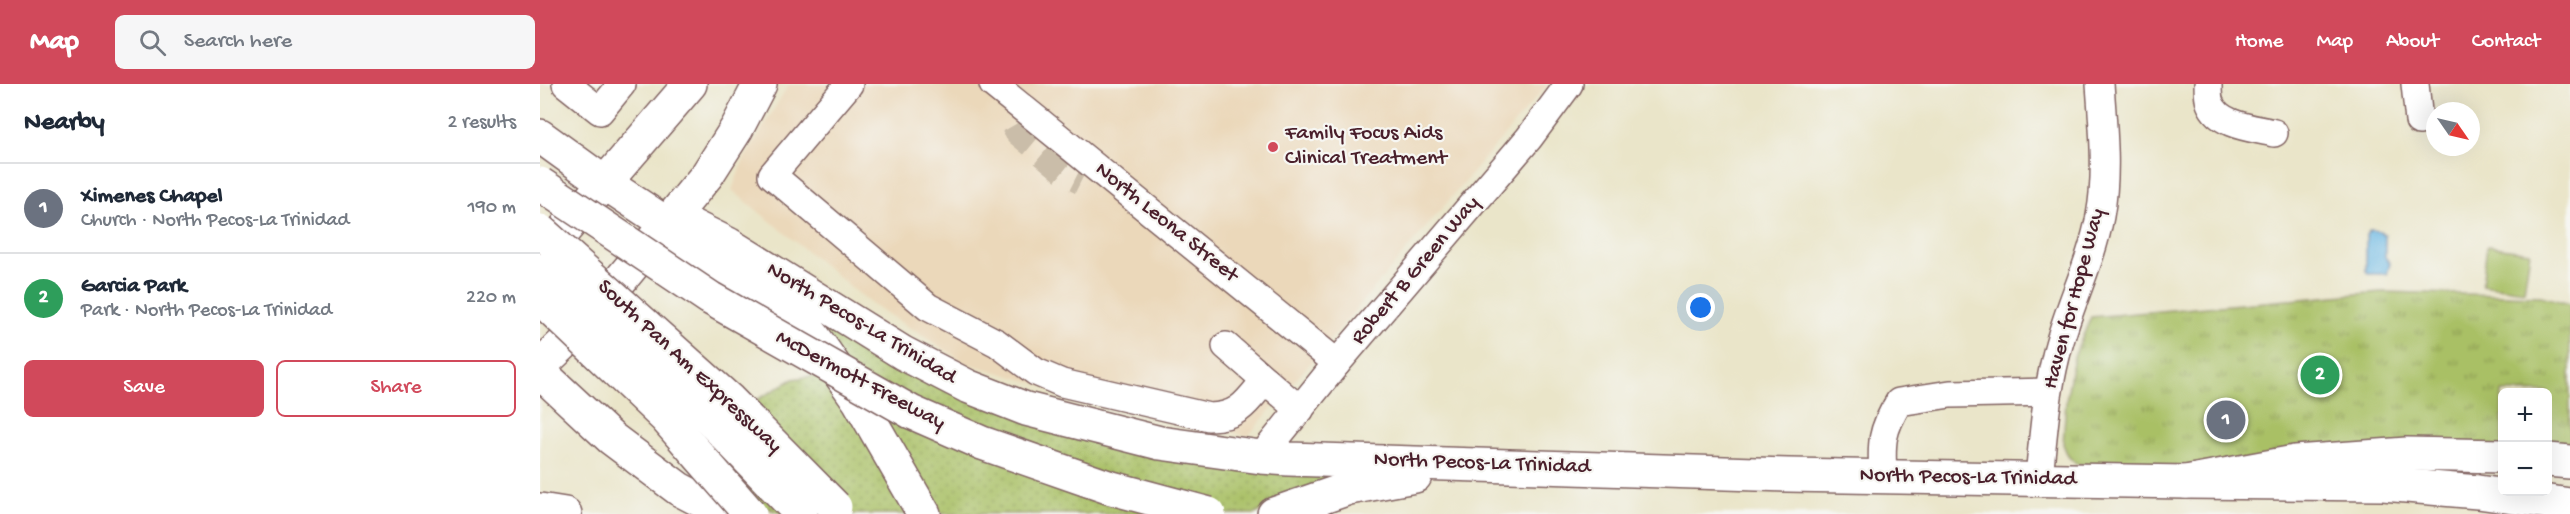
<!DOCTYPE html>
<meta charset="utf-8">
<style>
:root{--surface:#fff;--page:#f6f6f7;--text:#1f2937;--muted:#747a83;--line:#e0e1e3;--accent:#d1495b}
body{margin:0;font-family:"Gochi Hand",sans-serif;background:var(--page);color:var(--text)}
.controls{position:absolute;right:18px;bottom:18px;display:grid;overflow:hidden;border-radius:9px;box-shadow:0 6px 24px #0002}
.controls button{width:54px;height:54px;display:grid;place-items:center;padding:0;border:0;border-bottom:2px solid var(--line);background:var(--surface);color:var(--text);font:30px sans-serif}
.compass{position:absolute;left:1886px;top:18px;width:54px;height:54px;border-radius:50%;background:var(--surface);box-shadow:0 6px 24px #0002;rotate:124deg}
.you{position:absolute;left:1161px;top:224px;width:21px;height:21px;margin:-15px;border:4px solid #fff;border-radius:50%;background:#1a73e8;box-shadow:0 0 0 9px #1a73e833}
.badge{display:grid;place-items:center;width:39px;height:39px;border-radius:50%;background:var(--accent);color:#fff;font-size:20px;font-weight:700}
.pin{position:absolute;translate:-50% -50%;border:3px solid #fff;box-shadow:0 2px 6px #0006}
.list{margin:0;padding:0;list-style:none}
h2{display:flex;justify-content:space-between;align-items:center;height:78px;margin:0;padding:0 24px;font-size:26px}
h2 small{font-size:20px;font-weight:400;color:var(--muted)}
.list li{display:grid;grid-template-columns:39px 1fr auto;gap:18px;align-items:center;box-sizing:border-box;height:90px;padding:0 24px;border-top:2px solid var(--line)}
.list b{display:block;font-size:22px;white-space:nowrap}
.list p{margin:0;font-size:20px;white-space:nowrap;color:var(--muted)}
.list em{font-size:20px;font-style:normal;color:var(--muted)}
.actions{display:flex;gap:12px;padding:18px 24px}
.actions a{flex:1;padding:14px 0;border:2px solid var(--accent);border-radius:9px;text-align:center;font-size:21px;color:var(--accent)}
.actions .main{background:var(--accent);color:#fff}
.icon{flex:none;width:33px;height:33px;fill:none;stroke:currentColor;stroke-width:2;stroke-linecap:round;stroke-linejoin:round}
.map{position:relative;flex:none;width:2030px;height:430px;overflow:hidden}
header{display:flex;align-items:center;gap:36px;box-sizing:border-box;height:84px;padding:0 30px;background:var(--accent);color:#fff}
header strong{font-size:28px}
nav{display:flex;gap:33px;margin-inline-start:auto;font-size:21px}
.search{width:420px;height:54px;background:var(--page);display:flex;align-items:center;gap:15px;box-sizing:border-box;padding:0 21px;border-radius:9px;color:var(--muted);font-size:22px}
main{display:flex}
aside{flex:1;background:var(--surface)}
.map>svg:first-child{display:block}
.built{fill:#ebd8ba}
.grass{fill:url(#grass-dots);stroke:#7a7048;stroke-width:1.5}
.park{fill:url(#park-tufts);stroke:#7a7048;stroke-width:1.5}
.pitch{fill:#a9c065;stroke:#7a7048;stroke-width:1.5}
.water{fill:#6ab8e4;stroke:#5a6c88;stroke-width:1.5}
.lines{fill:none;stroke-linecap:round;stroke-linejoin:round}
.minor-tunnel{stroke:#cabda9;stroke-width:27;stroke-dasharray:27 14;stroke-linecap:butt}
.minor-casing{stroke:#826462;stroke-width:30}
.major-casing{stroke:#826462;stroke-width:36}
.highway-casing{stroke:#826462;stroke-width:36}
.minor{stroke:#fff;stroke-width:27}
.major{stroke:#fff;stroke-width:33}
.highway{stroke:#fff;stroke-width:33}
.highway-bridge-casing{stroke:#826462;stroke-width:36;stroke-linecap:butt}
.highway-bridge{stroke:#fff;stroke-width:33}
.poi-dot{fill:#d1495b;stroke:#f6f6f2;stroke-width:2}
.labels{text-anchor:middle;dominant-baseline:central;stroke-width:4.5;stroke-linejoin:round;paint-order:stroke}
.poi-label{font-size:22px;fill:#4a1f2b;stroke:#f6f6f2;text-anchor:start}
.street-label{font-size:22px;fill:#4a1f2b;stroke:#f6f6f2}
</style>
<header>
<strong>Map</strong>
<div class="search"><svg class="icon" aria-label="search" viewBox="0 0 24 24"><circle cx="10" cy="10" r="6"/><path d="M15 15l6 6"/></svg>Search here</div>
<nav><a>Home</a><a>Map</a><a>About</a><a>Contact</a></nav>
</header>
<main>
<aside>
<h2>Nearby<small>2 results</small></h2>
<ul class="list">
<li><span class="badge" style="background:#6b7280">1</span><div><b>Ximenes Chapel</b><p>Church · North Pecos-La Trinidad</p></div><em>190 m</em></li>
<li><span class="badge" style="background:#2e9e5b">2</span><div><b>Garcia Park</b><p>Park · North Pecos-La Trinidad</p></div><em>220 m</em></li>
</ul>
<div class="actions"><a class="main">Save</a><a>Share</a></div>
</aside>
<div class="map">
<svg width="2030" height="430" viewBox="0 0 2030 430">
<defs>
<pattern id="grass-dots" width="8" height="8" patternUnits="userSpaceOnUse" patternTransform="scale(1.5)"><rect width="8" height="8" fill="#a9c065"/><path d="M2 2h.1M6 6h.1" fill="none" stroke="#8c9b53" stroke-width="1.8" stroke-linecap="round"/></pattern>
<pattern id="park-tufts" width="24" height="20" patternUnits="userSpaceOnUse" patternTransform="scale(1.5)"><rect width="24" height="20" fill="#a9c065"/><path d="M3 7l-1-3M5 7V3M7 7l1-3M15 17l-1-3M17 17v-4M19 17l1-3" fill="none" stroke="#8c9b53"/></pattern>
</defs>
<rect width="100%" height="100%" fill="#f6f6f2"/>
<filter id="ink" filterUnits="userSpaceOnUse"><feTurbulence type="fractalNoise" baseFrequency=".0167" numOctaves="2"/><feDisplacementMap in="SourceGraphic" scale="12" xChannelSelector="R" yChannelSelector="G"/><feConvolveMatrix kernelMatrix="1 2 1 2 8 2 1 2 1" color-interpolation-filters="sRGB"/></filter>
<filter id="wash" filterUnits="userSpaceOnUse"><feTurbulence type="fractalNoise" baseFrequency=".008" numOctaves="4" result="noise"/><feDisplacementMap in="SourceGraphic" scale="24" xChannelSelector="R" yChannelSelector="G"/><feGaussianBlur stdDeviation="1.35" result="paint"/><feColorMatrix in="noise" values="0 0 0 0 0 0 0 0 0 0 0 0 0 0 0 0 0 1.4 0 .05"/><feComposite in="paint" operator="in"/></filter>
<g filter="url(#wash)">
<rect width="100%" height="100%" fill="#eae5c9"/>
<polygon class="built" points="249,0 1008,0 708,352 574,322 426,279 333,221 192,106 203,77"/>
<polygon class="grass" points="276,232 427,312 837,385 744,415 715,430 243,430 170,403 132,365 253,295 279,291 311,333"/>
<polygon class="park" points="1841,208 2001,212 2030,220 2030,367 2008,366 2008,308 1962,308 1962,364 1607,384 1536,380 1528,372 1523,360 1526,317 1534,273 1551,233"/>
<polygon class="pitch" points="1947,162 1990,168 1984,207 1942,201"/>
<polygon class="water" points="1830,146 1840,147 1845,151 1845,173 1850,179 1847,190 1828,190 1826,187 1826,151"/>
</g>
<g filter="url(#ink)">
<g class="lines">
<polyline class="minor-tunnel" points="474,41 478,48 531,92 541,97"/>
<defs>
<g id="minor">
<polyline points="26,0 60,27 82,0"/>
<path d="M 309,0 L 232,91 L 388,223 L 457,259 L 496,288 L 522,299 L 669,333 C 699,333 707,318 725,296"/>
<polyline points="453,0 797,279"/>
<path d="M 1668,0 C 1668,6 1668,14 1670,19 C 1679,42 1713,44 1734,49"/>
<polyline points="1875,0 1879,37"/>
<polyline points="686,262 760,326"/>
<polyline points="721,373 797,279 989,54 1029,0"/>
<path d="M 1343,393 C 1341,359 1341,347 1359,318 L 1410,310 L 1508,308"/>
<path d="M 1499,394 C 1503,353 1506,312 1516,272 C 1527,224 1551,181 1560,132 C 1568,89 1563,44 1560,0"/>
</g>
<g id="major">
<polyline points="0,52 65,99 127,140 152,142 188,160 363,269 427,302 486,325 620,359 721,373 749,375 1248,391 1646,398 1755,378 1867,370 1962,372"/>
<polyline points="0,174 150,0"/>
<polyline points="0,282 45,239 167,91 197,44 220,0"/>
<polyline points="2008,376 2030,378"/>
<polyline points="0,426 25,430"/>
<polyline points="734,430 809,404 875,392"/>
</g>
<g id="highway">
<polyline points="127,140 141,155 250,225 274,253 319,317 384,430"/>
<polyline points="0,288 71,354 139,405 187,430"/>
<polyline points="1646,398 1843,400 1938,408 2030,421"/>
</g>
</defs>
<use href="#minor" class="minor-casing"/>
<use href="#major" class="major-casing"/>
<use href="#highway" class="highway-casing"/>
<use href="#minor" class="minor"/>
<use href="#major" class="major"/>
<use href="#highway" class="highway"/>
<defs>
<g id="highway-bridge">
<polyline points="0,100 170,214 371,328 442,359 568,403 669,430"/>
<polyline points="0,147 189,316 295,423"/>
<polyline points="0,186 170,335 261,430"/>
<polyline points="0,214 125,333 210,430"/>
</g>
</defs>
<use href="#highway-bridge" class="highway-bridge-casing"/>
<use href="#highway-bridge" class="highway-bridge"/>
</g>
</g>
<circle class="poi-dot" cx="733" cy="63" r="6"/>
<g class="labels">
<g class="poi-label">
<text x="745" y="50">Family Focus Aids<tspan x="745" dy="25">Clinical Treatment</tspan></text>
</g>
<g class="street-label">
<text transform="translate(626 139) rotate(39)">North Leona Street</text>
<text transform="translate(876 187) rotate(-50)">Robert B Green Way</text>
<text transform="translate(1535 215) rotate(-75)">Haven for Hope Way</text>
<text transform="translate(321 240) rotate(31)">North Pecos-La Trinidad</text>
<text transform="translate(149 283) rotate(43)">South Pan Am Expressway</text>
<text transform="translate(320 297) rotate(28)">McDermott Freeway</text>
<text transform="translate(942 380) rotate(2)">North Pecos-La Trinidad</text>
<text transform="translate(1428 394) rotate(1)">North Pecos-La Trinidad</text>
</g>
</g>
</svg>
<div class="controls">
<button>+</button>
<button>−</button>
</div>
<svg class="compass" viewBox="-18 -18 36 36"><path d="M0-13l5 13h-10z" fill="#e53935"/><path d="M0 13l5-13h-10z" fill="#747a83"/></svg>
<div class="you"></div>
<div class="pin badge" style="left:1686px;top:336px;background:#6b7280">1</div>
<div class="pin badge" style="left:1780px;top:291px;background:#2e9e5b">2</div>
</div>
</main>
